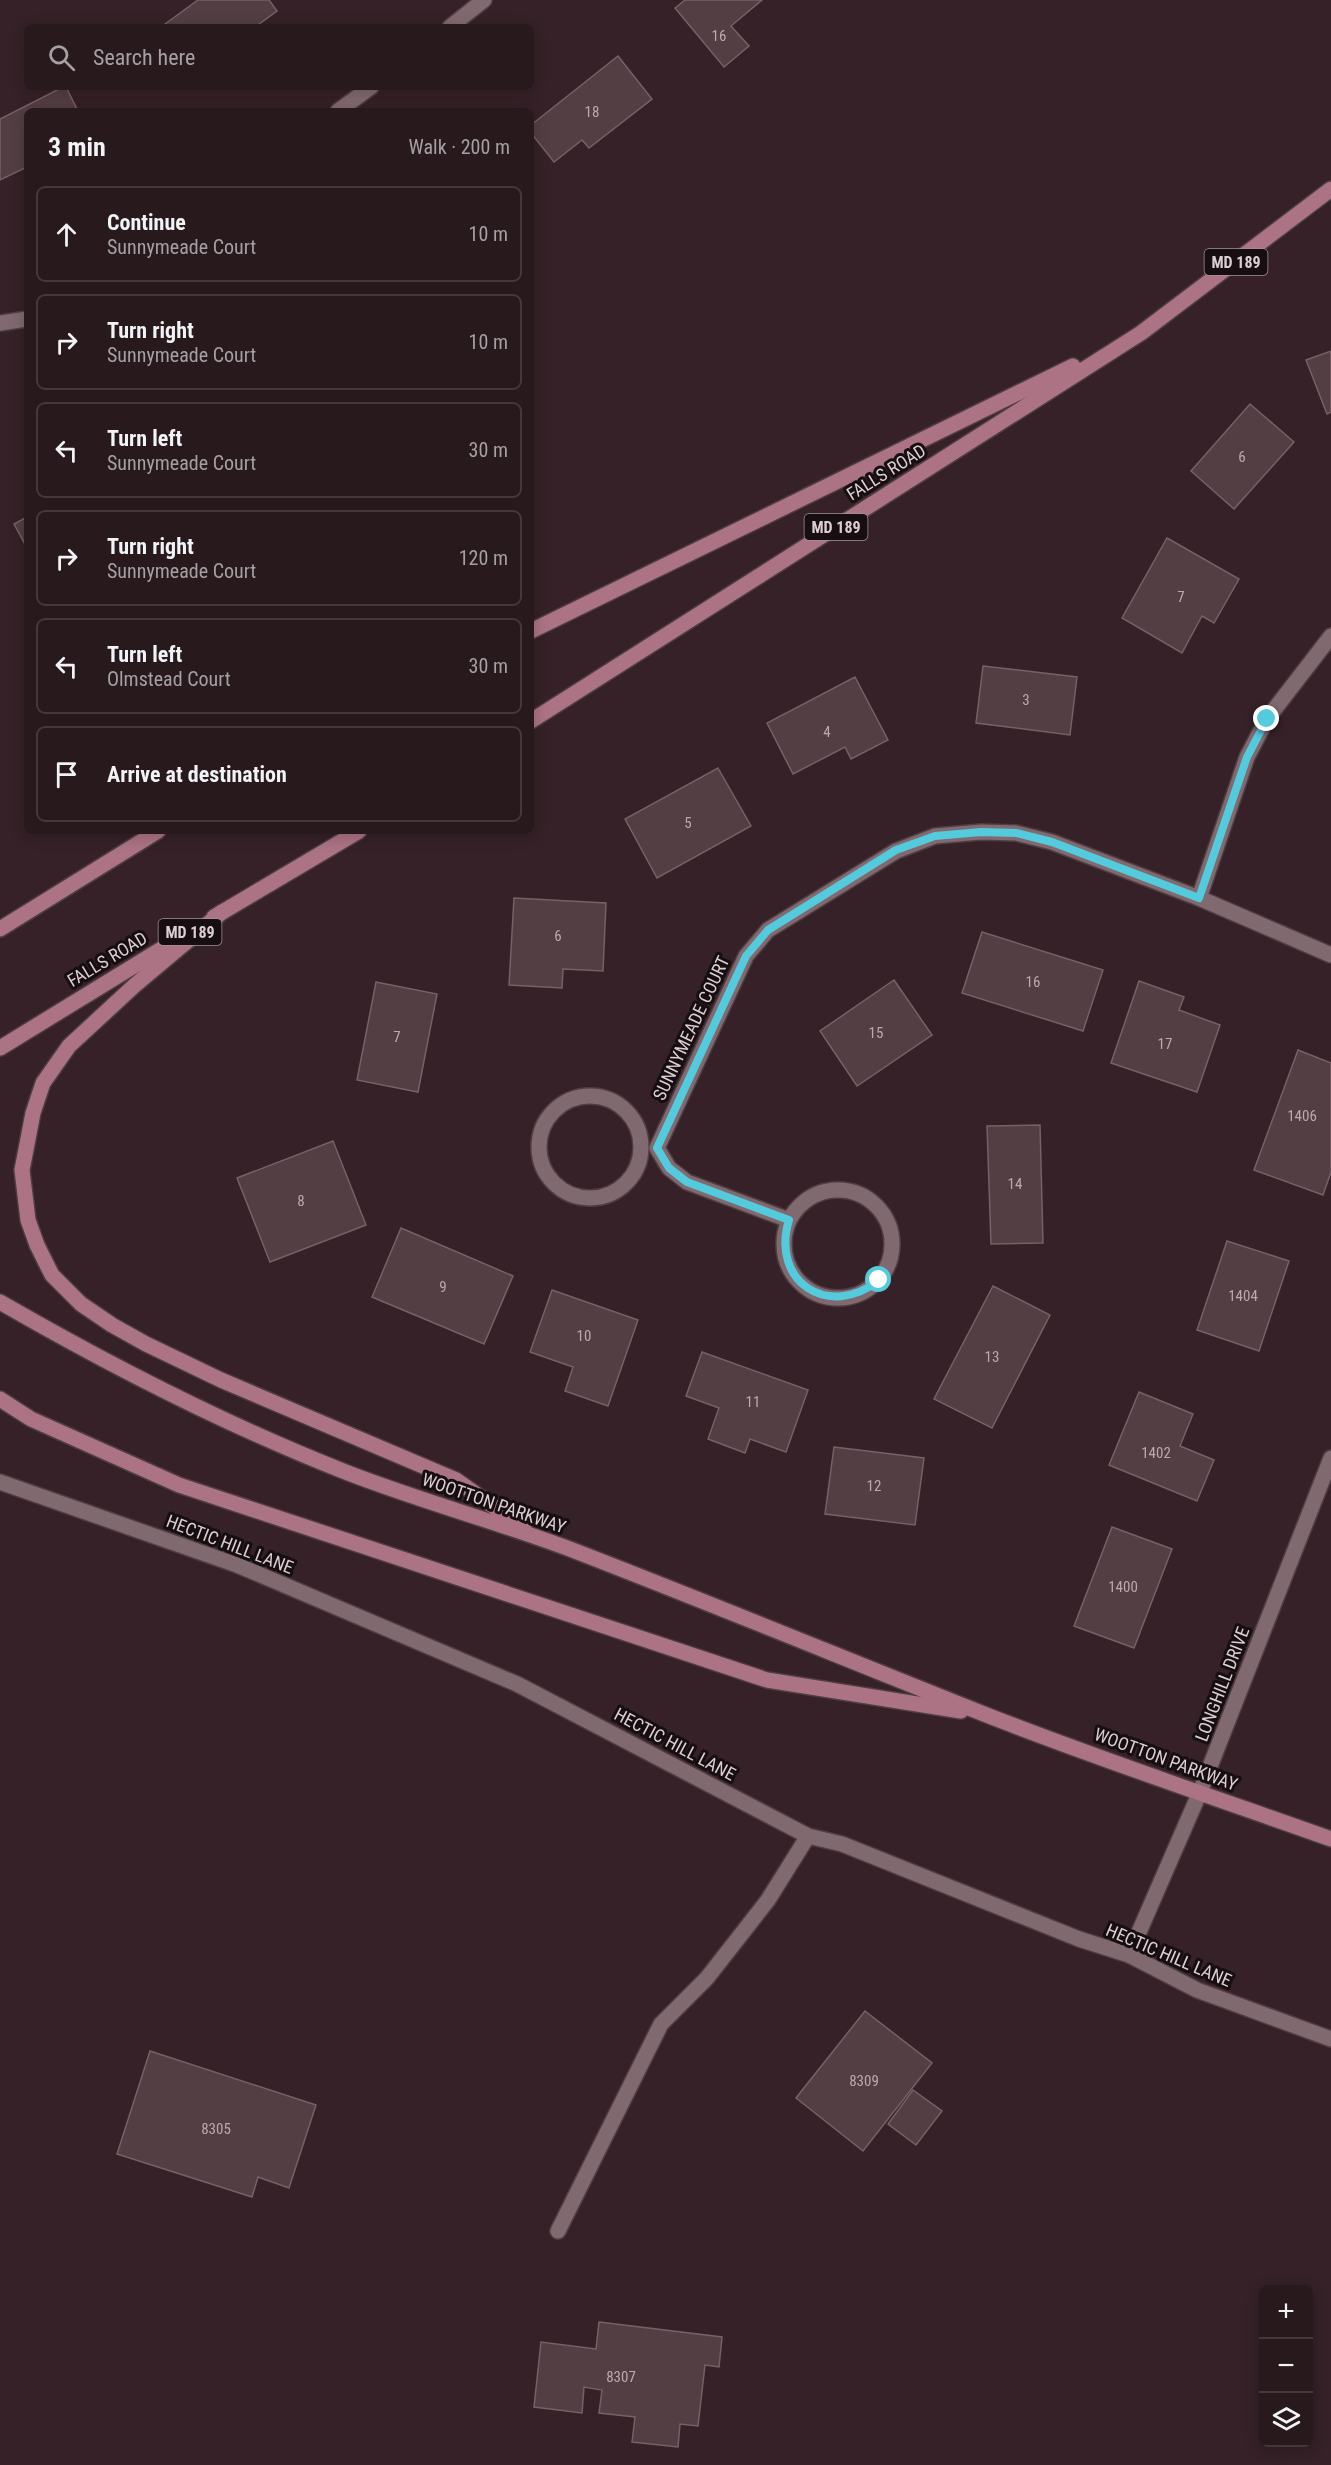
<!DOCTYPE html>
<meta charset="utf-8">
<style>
:root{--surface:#28191d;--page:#302226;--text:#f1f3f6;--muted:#a5a0a4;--line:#44383b}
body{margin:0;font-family:"Roboto Condensed",sans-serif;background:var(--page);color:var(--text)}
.controls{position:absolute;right:18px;bottom:18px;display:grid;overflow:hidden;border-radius:9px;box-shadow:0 3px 15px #0003}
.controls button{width:54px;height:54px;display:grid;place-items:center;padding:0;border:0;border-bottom:2px solid var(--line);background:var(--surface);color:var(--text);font:30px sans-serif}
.stop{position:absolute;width:18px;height:18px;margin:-14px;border:4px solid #54cadd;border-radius:50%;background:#fff}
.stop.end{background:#54cadd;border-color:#fff;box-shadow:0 2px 6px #0008}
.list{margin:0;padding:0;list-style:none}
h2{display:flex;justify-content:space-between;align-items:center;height:78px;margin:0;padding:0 24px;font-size:26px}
h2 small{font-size:20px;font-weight:400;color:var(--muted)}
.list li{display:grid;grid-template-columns:39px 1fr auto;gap:18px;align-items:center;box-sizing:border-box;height:96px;margin:0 12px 12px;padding:0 12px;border:2px solid var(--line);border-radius:9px}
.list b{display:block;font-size:22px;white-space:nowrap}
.list p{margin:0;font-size:20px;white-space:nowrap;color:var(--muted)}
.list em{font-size:20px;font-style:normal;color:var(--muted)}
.icon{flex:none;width:33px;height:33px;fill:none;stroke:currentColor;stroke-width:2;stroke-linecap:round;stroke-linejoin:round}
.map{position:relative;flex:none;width:1331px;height:2465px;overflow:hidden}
.search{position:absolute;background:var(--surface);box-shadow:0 3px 15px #0003;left:24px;top:24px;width:510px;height:66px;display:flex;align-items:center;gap:15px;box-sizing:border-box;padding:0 21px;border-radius:9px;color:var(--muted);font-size:22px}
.panel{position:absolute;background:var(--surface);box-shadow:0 3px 15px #0003;left:24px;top:108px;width:510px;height:726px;border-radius:9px}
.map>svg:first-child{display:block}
.building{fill:#533e44;stroke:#776066;stroke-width:1.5}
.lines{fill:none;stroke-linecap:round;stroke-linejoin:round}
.minor-casing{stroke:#4e3d42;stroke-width:18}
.major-casing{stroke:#4e3d42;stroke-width:18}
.minor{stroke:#816970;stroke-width:15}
.major{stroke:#ac7385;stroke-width:15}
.route{stroke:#54cadd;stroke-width:8}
.labels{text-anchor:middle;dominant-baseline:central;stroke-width:6;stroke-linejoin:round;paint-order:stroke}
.number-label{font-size:15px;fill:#baaaae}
.shield{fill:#160e10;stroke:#a19498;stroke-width:1.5}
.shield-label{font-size:16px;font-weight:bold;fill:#dcced2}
.street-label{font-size:18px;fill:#dcced2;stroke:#160e10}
</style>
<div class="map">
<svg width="1331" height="2465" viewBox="0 0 1331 2465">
<rect width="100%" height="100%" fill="#352127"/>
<g class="building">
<polygon points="198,0 269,0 277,11 255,27 161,27"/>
<polygon points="685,0 762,0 731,26 749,46 724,67 675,8"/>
<polygon points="618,56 652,99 589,148 582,140 554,162 531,133 531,125"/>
<polygon points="63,87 66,87 78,111 27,111 27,167 0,180 0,119"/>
<polygon points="1331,351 1331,412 1327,414 1306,360"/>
<polygon points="1250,404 1294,442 1234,509 1191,471"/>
<polygon points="27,517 27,548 14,524"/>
<polygon points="1167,538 1239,579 1214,623 1202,616 1182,653 1122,618"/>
<polygon points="983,666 1077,677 1070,735 976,723"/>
<polygon points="855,677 888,740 851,759 845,747 793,774 767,723"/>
<polygon points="718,768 751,826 657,878 625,819"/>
<polygon points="514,898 606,903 603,971 563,969 562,988 509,985"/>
<polygon points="982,932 1103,970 1083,1031 962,993"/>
<polygon points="894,980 932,1035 857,1086 820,1031"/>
<polygon points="1139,981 1184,997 1179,1010 1220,1025 1197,1092 1111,1063"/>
<polygon points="376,982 437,994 418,1092 357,1080"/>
<polygon points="1298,1050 1331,1063 1331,1172 1323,1195 1254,1170"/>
<polygon points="1040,1125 1043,1243 991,1244 987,1126"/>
<polygon points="333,1141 366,1225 270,1262 237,1178"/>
<polygon points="401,1228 513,1276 484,1344 372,1297"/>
<polygon points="1227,1241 1289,1261 1259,1351 1197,1330"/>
<polygon points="993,1286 1050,1315 992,1428 934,1399"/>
<polygon points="552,1290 638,1320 608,1406 565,1391 573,1367 530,1352"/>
<polygon points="702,1352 808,1390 786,1452 750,1439 745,1453 708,1439 719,1408 686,1396"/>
<polygon points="1139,1392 1193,1414 1180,1446 1214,1460 1197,1501 1109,1465"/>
<polygon points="834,1447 924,1458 915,1525 825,1514"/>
<polygon points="1112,1527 1172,1549 1134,1648 1074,1626"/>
<polygon points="865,2011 932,2063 863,2151 796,2098"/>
<polygon points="150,2051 316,2105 289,2188 258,2177 252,2197 117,2154"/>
<polygon points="913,2090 942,2111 916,2145 888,2124"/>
<polygon points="599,2322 722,2337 719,2367 705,2365 698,2426 680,2424 678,2447 632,2442 635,2417 599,2413 602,2390 584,2387 582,2413 534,2407 541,2342 596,2349"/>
</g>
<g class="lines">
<defs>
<g id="minor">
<polyline points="450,27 484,0"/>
<polyline points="338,111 371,87"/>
<polyline points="0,323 27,319"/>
<polyline points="1199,898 1247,757 1267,719 1331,636"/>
<circle cx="590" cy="1147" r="51"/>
<circle cx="838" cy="1244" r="54"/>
<polyline points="789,1220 687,1182 669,1168 657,1148 746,956 768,930 896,851 935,836 981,832 1016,833 1052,842 1199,898 1331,955"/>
<polyline points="0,1482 237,1565 517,1684 808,1836 842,1844 1079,1939 1129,1955 1197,1990 1331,2039"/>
<polyline points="1129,1955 1200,1792 1331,1458"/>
<polyline points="558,2231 661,2024 707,1978 768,1900 808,1836"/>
</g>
<g id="major">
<polyline points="531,631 1073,366"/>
<polyline points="531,721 1141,333 1331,189"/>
<polyline points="222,912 135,985 69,1046 43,1083 33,1113 22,1170 28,1220 37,1245 52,1275 81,1304 112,1325 146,1344 221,1380 456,1480 524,1528"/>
<polyline points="214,917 359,831"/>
<polyline points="0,929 158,831"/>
<polyline points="0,1048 178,939"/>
<path d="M 0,1302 C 111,1366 224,1424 343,1471 C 419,1501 499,1522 575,1551 C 712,1604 848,1660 984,1714 C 1098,1759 1216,1798 1331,1839"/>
<polyline points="0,1399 31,1419 179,1485 767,1680 961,1711"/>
</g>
</defs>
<use href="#minor" class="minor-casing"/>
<use href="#major" class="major-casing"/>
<use href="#minor" class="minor"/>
<use href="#major" class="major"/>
</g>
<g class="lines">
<path class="route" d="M 879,1280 C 829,1320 770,1282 789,1220 L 687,1182 L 669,1168 L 657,1148 L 746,956 L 768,930 L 896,850 L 935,836 L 981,832 L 1016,833 L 1052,842 L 1199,898 L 1247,757 L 1267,719"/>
</g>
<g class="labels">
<g class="number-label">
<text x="719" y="36">16</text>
<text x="592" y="112">18</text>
<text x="1242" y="457">6</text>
<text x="1181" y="597">7</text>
<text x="1026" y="700">3</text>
<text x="827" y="732">4</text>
<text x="688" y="823">5</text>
<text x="558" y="936">6</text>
<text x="1033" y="982">16</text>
<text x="876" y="1033">15</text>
<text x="397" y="1037">7</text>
<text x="1165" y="1044">17</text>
<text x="1302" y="1116">1406</text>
<text x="1015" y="1184">14</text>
<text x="301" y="1201">8</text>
<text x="443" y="1287">9</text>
<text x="1243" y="1296">1404</text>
<text x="584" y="1336">10</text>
<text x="992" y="1357">13</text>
<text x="753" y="1402">11</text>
<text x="1156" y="1453">1402</text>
<text x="874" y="1486">12</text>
<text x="1123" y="1587">1400</text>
<text x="864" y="2081">8309</text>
<text x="216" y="2129">8305</text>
<text x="621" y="2377">8307</text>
</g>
<g class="shield">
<rect x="1204.5" y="249" width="63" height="26" rx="4.5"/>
<rect x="804.5" y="514" width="63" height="26" rx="4.5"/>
<rect x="158.5" y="919" width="63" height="26" rx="4.5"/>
</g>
<g class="shield-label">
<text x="1236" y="262">MD 189</text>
<text x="836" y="527">MD 189</text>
<text x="190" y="932">MD 189</text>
</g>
<g class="street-label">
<text transform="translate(886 472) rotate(-32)">FALLS ROAD</text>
<text transform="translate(107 959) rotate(-31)">FALLS ROAD</text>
<text transform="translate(691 1028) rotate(-65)">SUNNYMEADE COURT</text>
<text transform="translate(494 1503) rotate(19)">WOOTTON PARKWAY</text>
<text transform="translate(230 1544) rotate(21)">HECTIC HILL LANE</text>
<text transform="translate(1222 1684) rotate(-69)">LONGHILL DRIVE</text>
<text transform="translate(675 1744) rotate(28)">HECTIC HILL LANE</text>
<text transform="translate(1166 1759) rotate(20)">WOOTTON PARKWAY</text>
<text transform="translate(1169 1955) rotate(23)">HECTIC HILL LANE</text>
</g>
</g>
</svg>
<div class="controls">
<button>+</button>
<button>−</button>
<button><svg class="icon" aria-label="layers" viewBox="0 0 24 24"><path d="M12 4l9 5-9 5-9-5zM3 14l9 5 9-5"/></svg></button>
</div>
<div class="stop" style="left:879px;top:1280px"></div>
<div class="stop end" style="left:1267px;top:719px"></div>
<div class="search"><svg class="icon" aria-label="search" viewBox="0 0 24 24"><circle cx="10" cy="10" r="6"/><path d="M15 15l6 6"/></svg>Search here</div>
<section class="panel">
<h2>3 min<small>Walk · 200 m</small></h2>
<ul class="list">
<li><svg class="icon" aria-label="ahead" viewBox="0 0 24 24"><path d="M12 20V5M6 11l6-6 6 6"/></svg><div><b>Continue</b><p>Sunnymeade Court</p></div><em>10 m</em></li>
<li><svg class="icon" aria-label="right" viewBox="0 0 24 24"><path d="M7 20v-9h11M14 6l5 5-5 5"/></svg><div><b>Turn right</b><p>Sunnymeade Court</p></div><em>10 m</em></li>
<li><svg class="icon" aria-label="left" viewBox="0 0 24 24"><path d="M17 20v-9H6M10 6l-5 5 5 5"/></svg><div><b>Turn left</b><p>Sunnymeade Court</p></div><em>30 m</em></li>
<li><svg class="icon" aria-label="right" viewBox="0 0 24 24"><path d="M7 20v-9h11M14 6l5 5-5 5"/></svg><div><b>Turn right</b><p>Sunnymeade Court</p></div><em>120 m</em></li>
<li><svg class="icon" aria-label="left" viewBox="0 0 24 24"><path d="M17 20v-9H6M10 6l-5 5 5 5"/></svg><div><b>Turn left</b><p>Olmstead Court</p></div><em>30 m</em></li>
<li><svg class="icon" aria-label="arrive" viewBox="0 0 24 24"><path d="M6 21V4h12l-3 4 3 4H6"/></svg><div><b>Arrive at destination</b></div></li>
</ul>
</section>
</div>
